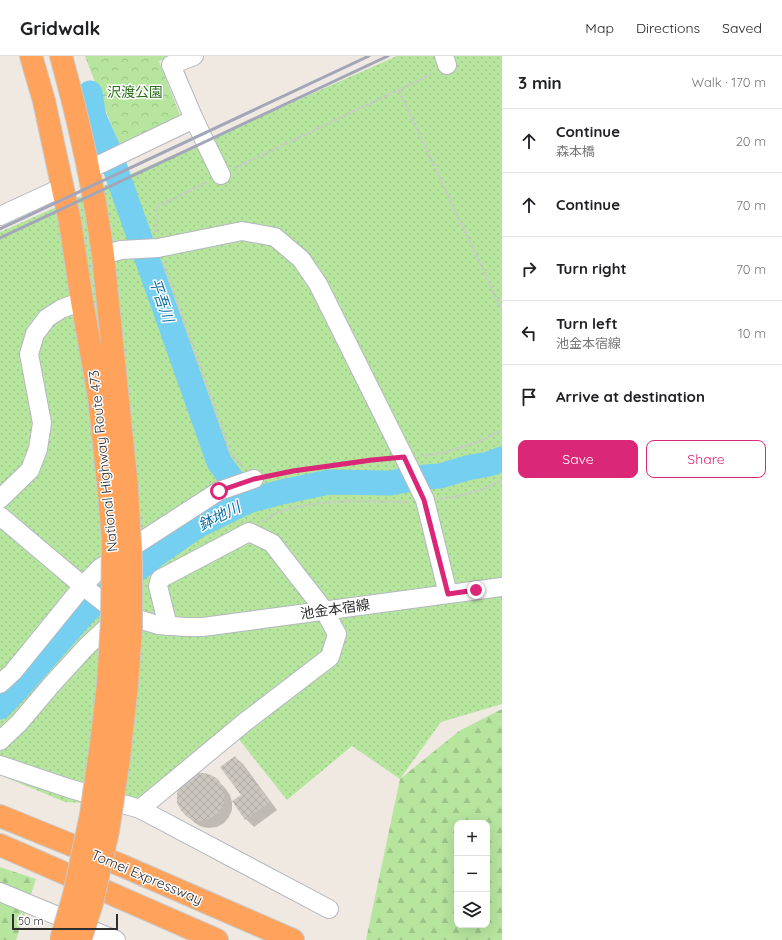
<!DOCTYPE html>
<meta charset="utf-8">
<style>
:root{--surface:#fff;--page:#f6f6f6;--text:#202124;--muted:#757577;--line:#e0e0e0;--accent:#db2777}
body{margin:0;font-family:Quicksand,"Noto Sans JP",sans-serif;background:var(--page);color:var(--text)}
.controls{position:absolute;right:12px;bottom:12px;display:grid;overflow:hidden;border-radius:8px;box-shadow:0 4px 16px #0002}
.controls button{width:36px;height:36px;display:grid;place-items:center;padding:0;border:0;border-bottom:1px solid var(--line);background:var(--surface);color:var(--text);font:20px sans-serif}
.scale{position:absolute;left:12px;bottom:10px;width:106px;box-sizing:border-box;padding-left:4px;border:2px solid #2e2e2e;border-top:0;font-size:11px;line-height:14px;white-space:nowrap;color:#2e2e2e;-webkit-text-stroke:3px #fff;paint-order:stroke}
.stop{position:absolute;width:12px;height:12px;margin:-9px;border:3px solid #db2777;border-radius:50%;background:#fff}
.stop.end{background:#db2777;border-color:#fff;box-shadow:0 1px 4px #0008}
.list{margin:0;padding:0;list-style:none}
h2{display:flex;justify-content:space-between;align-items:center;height:52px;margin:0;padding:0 16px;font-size:17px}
h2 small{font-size:13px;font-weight:400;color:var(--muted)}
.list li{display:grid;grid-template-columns:26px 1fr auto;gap:12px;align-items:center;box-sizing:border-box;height:64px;padding:0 16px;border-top:1px solid var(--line)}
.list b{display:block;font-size:15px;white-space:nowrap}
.list p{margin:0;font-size:13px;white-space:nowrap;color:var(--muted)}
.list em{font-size:13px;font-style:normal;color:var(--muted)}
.actions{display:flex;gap:8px;padding:12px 16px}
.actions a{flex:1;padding:9px 0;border:1px solid var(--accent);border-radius:8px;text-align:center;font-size:14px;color:var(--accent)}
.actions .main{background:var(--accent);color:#fff}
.icon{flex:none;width:22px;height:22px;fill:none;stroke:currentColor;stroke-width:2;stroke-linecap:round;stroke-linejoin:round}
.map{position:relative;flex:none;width:502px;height:884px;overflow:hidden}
header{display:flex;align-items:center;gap:24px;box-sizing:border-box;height:56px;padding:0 20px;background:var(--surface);border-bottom:1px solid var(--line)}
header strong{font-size:19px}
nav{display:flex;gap:22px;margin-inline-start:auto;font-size:14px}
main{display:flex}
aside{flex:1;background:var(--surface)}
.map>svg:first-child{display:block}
.grass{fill:url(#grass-dots)}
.forest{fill:url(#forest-firs);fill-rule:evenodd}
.park{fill:url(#park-crowns)}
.shadow{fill:#0003}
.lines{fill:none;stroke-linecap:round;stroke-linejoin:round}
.river{stroke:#75cff0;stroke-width:25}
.building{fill:url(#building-cross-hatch)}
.minor-casing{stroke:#b4b7c1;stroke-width:20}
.highway-casing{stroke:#c9c9c9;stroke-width:24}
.path{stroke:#c9c9c9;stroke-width:2.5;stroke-dasharray:3 2;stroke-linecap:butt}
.minor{stroke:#fff;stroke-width:18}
.highway{stroke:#ffa35c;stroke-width:22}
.rail{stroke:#a3a6b8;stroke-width:3}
.highway-bridge-casing{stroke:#c9c9c9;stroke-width:24;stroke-linecap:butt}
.highway-bridge{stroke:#ffa35c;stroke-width:22}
.route{stroke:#db2777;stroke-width:5}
.labels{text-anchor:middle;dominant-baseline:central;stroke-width:3;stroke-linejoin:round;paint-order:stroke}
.park-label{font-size:14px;fill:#2c6e1b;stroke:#fff}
.street-label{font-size:14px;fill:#2e2e2e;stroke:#fff}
.water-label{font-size:15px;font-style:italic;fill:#0d6fa3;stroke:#fff}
</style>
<header>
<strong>Gridwalk</strong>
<nav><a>Map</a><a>Directions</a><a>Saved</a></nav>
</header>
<main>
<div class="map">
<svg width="502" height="884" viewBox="0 0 502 884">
<defs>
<pattern id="grass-dots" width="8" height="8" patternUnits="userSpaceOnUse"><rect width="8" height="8" fill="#b6e59e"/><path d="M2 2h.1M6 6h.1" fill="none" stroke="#9dc588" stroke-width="1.8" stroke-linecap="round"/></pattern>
<pattern id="forest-firs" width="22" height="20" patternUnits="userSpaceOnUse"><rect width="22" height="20" fill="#b6e59e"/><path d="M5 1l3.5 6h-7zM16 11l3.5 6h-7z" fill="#9dc588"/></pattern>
<pattern id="park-crowns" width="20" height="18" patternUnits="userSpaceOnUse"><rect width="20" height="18" fill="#b6e59e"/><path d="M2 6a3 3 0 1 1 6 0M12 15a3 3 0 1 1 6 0" fill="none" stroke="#9dc588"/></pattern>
<pattern id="building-cross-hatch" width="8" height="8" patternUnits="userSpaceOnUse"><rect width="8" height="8" fill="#cbc7bf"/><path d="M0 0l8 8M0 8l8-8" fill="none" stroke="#afaba4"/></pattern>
</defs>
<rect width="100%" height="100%" fill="#efe9e1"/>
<polygon class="grass" points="397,0 502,0 502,648 441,666 400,723 352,690 287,744 237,681 153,750 65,746 0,719 0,176"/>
<g class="forest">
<path d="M 500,654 L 502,654 L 502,884 L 366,884 L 400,723 L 459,675 ZM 457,767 L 487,767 L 487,869 L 457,869 Z"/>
<polygon points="0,811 36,823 16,884 0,884"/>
</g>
<polygon class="park" points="85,0 173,0 159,5 183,67 121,94"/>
<g class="shadow">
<polygon points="235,701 243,708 277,754 254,771 246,763 233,746 243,739"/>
<polygon points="217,724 225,732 230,739 232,746 232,754 229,761 224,767 217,771 209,772 202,771 195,767 181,754"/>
</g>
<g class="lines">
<g class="river">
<polyline points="90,37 94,61 109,95 219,406 248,445"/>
<polyline points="0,651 17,633 87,554 155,499 197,470 248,445 282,436 329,426 390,427 425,421 440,420 467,412 489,408 502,403"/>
</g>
</g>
<g class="building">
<polygon points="235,700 270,746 245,764 232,745 241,739 220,711"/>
<polygon points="196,717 204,717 211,719 218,723 222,730 224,738 224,746 221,753 216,759 209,763 201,765 193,764 186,760 181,754 177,747 177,739 178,732"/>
</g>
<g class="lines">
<defs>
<g id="minor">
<polyline points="194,0 171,9 194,63 221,119"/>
<polyline points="444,0 447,9"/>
<polyline points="88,114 194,63"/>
<polyline points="0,160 63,131"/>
<polyline points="103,199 121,194 158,192 242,175 275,181 301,203 318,228 404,401 425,444 448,538"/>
<polyline points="0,443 30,414 38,393 42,367 29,298 35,278 47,262 61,253 82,245"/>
<polyline points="0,460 83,530 107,549 138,563 158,569 186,571 203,571 502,531"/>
<polyline points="0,628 13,616 83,530 100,512 219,435 254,423"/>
<polyline points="0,685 19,667 53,627 87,590 117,562"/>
<polyline points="0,709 68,732 140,753 329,853"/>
<polyline points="140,753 245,666 330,601 337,578 324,554 272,487 249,476 160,523 158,530 168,570"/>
<polyline points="0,836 116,884"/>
</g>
<g id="highway">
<polyline points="31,0 44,45 70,166 82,245 99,341 109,436"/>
<path d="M 61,0 C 79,65 94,132 103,199 L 127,432"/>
<polyline points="0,760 123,810 293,884"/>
<polyline points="0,789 217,884"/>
</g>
</defs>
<use href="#minor" class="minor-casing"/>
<use href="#highway" class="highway-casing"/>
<g class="path">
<polyline points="399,35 502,254"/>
<polyline points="235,112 434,17"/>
<polyline points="156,176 157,151 207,126"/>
<polyline points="163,206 231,397 243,411"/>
<polyline points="421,400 443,397 478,386 502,374"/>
<polyline points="269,420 293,415 372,404 388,402"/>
<polyline points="440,443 454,441 481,434 502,424"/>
<polyline points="262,466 274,458 292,452 318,447 349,445 409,446"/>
</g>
<use href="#minor" class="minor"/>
<use href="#highway" class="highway"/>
<g class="rail">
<polyline points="0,173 369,0"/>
<polyline points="0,182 388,0"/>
</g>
<defs>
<g id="highway-bridge">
<polyline points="61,884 74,839 91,759 101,689 108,628 112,565 113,484 109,436"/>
<polyline points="80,884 92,847 108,775 119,702 127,628 131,573 131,507 127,432"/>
</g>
</defs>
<use href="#highway-bridge" class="highway-bridge-casing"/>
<use href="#highway-bridge" class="highway-bridge"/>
</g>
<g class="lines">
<polyline class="route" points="219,435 254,423 293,415 372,404 404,401 424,444 448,538 476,534"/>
</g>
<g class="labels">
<g class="park-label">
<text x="135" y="36">沢渡公園</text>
</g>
<g class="street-label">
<text transform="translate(103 405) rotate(-96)">National Highway Route 473</text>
<text transform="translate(335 553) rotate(-8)">池金本宿線</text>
<text transform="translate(147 821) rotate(23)">Tomei Expressway</text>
</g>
<g class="water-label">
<text transform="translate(162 244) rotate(71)">平吾川</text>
<text transform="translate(219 460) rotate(-27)">鉢地川</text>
</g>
</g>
</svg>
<div class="controls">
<button>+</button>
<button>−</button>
<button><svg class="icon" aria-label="layers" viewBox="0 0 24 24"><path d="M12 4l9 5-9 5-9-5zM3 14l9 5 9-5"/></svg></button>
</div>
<div class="scale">50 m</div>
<div class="stop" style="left:219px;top:435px"></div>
<div class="stop end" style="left:476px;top:534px"></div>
</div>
<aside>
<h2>3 min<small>Walk · 170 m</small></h2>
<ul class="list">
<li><svg class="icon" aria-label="ahead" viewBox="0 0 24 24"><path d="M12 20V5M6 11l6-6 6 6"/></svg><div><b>Continue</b><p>森本橋</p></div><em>20 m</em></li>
<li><svg class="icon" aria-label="ahead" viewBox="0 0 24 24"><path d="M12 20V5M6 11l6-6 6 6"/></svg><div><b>Continue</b></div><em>70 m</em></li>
<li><svg class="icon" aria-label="right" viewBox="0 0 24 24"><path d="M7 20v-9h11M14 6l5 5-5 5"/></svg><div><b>Turn right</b></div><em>70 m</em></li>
<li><svg class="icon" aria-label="left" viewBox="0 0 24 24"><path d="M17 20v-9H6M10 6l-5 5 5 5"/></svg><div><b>Turn left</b><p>池金本宿線</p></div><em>10 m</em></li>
<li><svg class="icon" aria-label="arrive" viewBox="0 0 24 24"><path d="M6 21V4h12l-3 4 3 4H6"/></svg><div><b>Arrive at destination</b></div></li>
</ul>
<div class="actions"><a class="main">Save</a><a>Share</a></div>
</aside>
</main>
